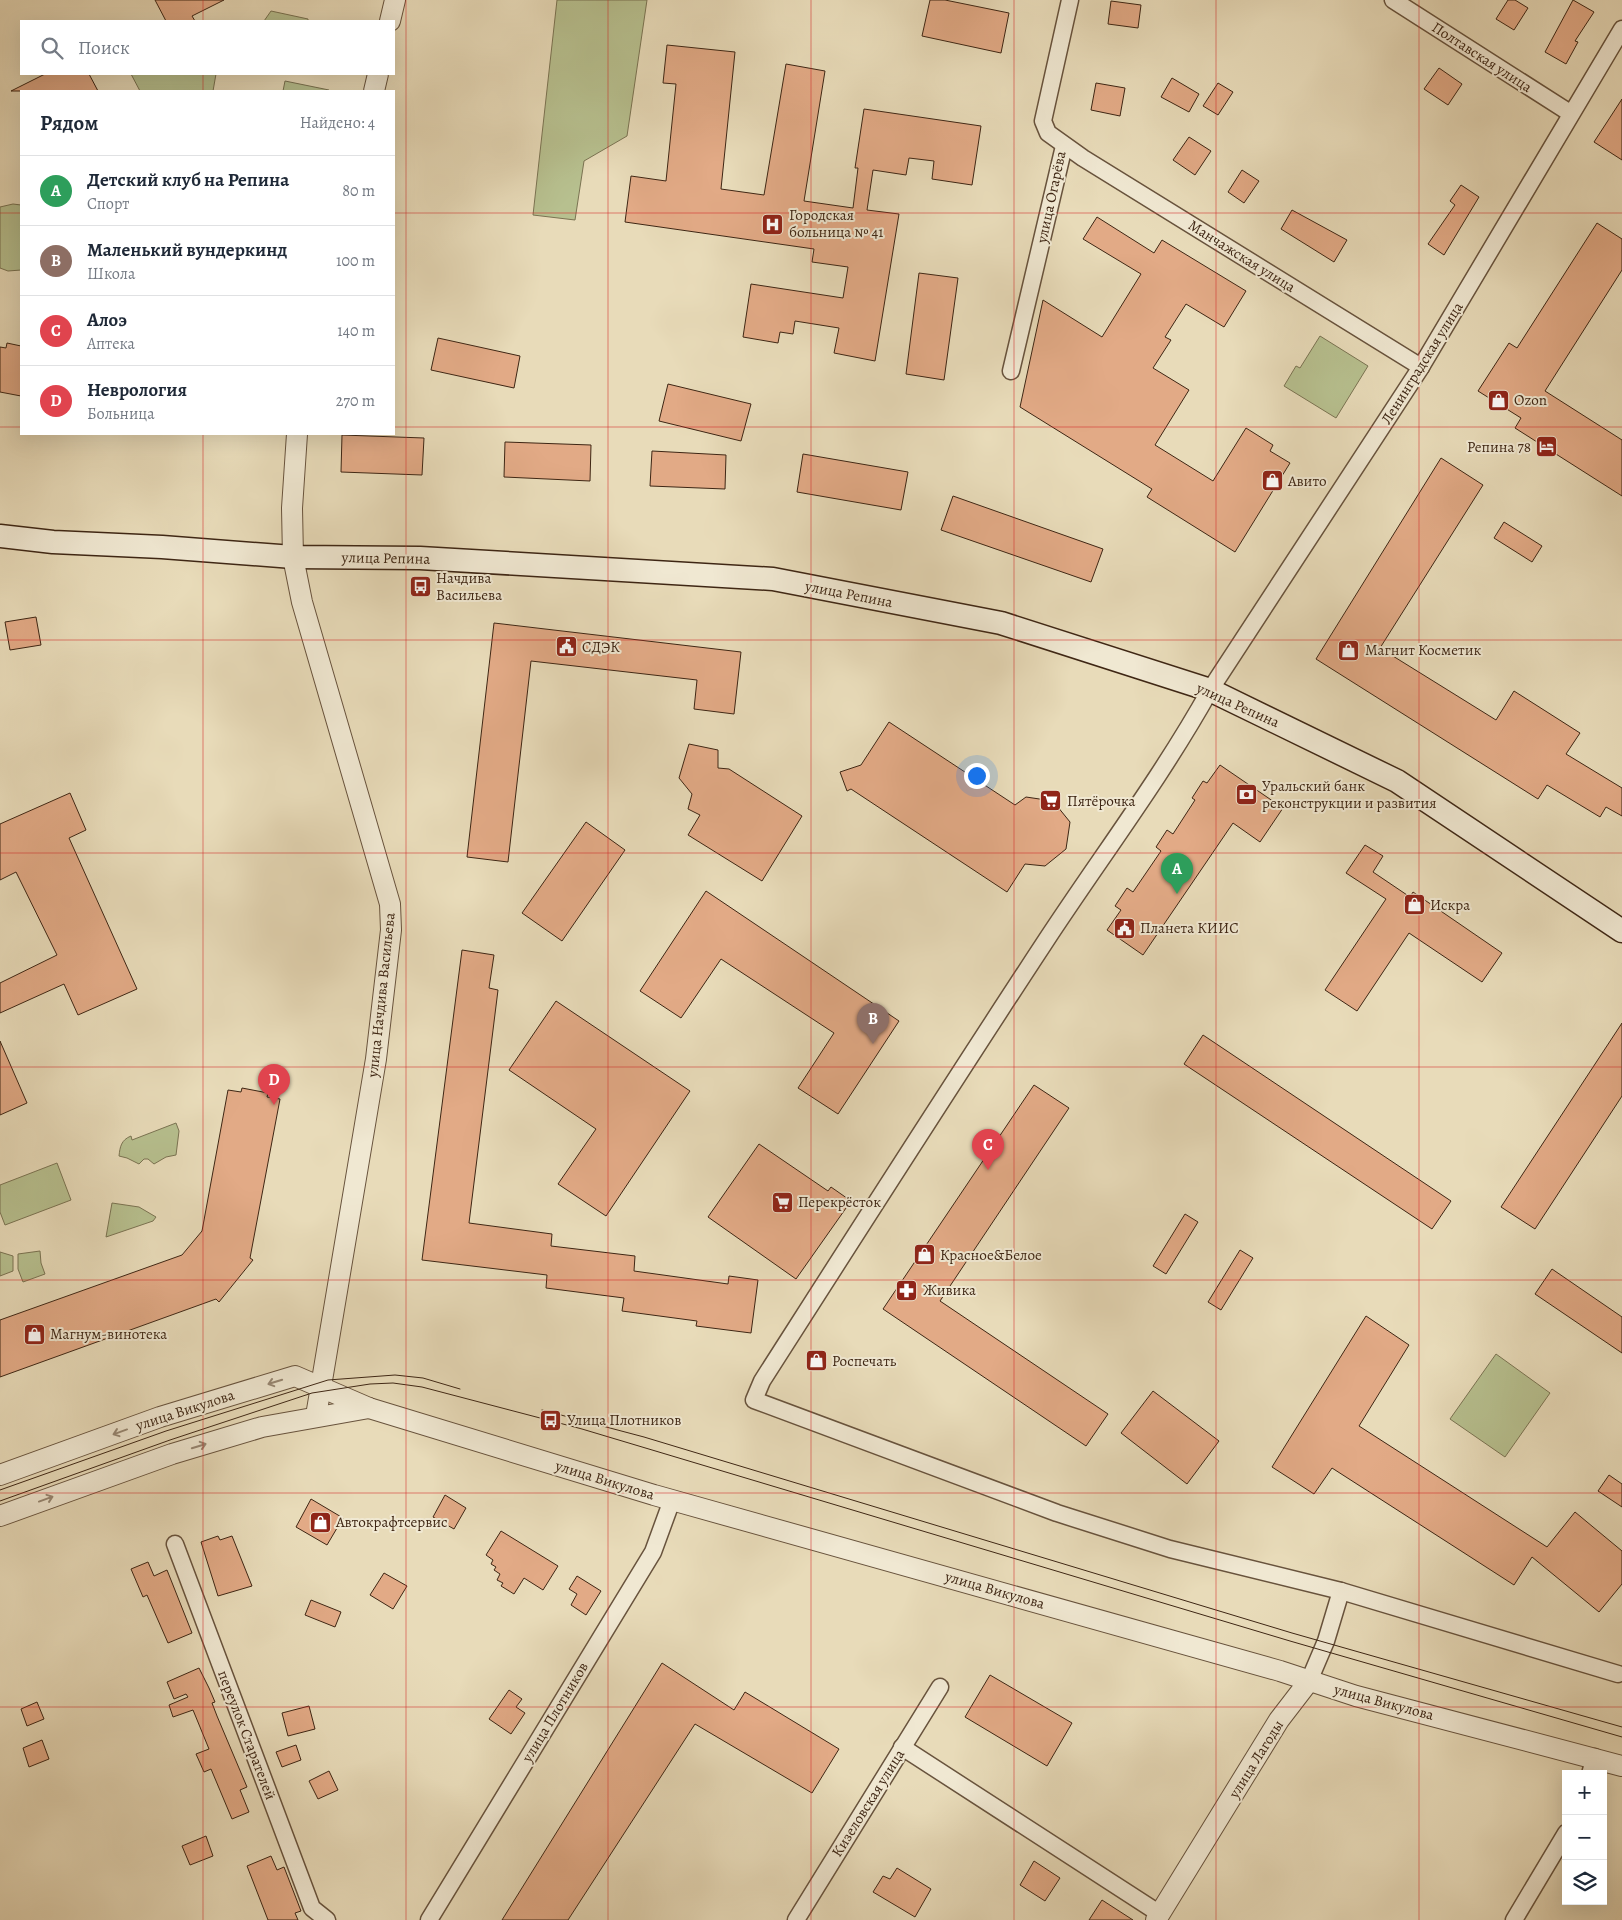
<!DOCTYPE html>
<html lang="ru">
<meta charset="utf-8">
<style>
:root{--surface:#fff;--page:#f6f6f7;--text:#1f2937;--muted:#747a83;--line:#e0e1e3;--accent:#8f2418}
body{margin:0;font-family:Alegreya,serif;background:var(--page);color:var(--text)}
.controls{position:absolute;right:15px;bottom:15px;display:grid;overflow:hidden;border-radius:0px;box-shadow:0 5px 20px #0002}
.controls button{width:45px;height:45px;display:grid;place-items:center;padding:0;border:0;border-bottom:1px solid var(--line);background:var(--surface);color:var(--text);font:25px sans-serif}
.you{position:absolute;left:976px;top:775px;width:18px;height:18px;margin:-12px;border:4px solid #fff;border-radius:50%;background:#1a73e8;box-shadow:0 0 0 8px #1a73e833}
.badge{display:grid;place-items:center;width:32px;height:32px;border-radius:50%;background:var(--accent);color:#fff;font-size:16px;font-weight:700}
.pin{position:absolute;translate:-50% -41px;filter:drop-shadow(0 1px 2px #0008)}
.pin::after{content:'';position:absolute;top:26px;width:18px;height:15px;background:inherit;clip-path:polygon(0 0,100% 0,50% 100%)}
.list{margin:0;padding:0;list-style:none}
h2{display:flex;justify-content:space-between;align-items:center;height:65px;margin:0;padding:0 20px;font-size:21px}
h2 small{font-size:16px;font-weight:400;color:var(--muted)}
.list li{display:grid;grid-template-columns:32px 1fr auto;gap:15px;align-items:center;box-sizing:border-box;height:70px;padding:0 20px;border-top:1px solid var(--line)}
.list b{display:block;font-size:19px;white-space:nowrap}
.list p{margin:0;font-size:16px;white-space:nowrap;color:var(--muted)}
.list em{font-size:16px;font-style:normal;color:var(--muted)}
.icon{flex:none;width:28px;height:28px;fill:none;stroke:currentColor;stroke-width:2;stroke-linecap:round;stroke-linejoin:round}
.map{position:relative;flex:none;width:1622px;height:1920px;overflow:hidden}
.search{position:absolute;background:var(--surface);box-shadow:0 5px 20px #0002;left:20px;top:20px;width:375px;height:55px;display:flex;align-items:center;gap:12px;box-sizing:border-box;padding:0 18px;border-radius:0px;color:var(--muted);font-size:19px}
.panel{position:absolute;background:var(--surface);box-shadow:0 5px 20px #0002;left:20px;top:90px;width:375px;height:345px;border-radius:0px}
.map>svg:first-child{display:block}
.green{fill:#b7c08f;stroke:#7a7352}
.building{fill:#e2aa86;stroke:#3e2614}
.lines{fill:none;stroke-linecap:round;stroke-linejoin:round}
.minor-casing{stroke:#68533d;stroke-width:19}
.tertiary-casing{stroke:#68533d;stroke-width:22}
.secondary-casing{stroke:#3e2614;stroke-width:25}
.minor{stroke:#f0e8d2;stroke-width:16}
.tertiary{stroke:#f0e8d2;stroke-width:20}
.secondary{stroke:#f0e8d2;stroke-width:22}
.tram{stroke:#3e2614;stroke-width:1}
.oneway{stroke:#978773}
.grid{fill:none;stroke:#d62828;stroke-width:1;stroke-opacity:0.55}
.labels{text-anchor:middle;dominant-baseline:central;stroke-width:4;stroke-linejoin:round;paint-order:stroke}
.street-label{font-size:15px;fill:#3e2614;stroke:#f0e8d2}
.poi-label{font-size:15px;fill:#3e2614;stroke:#f0e8d2;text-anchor:start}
</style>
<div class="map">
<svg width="1622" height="1920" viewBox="0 0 1622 1920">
<rect width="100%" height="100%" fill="#e8dbb9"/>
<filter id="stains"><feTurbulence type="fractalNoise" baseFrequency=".004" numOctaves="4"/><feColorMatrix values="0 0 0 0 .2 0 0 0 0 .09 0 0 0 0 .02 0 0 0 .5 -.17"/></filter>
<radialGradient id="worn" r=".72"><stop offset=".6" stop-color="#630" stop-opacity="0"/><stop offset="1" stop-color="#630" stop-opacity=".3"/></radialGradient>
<g class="green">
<polygon points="557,0 647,0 627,136 584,161 575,220 533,215"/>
<polygon points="271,11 308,19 308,21 264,21"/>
<polygon points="131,74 216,74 213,91 140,91"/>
<polygon points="285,81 329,90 328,91 283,91"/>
<polygon points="13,204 21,205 21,270 8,271 0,268 0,207"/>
<polygon points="1320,336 1368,366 1336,418 1284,386 1296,366 1300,368"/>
<path d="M 176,1123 L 179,1131 L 176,1155 L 166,1157 L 154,1164 L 148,1159 L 144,1159 L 139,1164 L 127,1158 L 119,1156 C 120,1147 121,1140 131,1136 L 132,1140 Z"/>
<polygon points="57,1163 71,1200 5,1225 0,1212 0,1185"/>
<polygon points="112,1203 139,1207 156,1217 153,1221 106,1237"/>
<polygon points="40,1251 41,1263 45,1274 23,1282 18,1269 18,1254"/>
<polygon points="0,1252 13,1256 13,1271 0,1276"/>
<polygon points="1496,1354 1550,1393 1505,1457 1450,1419"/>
</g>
<g class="building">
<polygon points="155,0 224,0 192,16 195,21 166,21"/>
<polygon points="930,0 945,0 1009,13 1001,53 922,36"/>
<polygon points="1508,0 1515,0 1528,8 1514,30 1496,19"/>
<polygon points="1573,0 1594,12 1575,41 1578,42 1566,64 1545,52"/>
<polygon points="1111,1 1141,5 1138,28 1108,24"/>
<polygon points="667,45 735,52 721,189 764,195 786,64 825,71 804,201 853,208 858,168 855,168 864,109 981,126 972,185 932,179 934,161 909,158 906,175 873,170 867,210 899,214 875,361 834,353 839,328 795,321 793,334 780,332 778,343 743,337 751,284 843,298 848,267 812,262 814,249 625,222 631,176 666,181 676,84 663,83"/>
<polygon points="1439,68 1462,84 1448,105 1424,89"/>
<polygon points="45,74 89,74 98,91 11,91"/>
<polygon points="1172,78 1199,94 1189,112 1161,97"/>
<polygon points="1096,83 1125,88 1120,116 1091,110"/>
<polygon points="1218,83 1233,92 1218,115 1203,106"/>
<polygon points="1622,99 1622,160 1594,142"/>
<polygon points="1189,137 1211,151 1195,175 1173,160"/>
<polygon points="1242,170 1259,181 1244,203 1228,192"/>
<polygon points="1461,185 1479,197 1444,255 1428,244 1455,205 1450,201"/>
<polygon points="1292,210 1347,240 1334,262 1281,229"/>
<polygon points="1097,217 1154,253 1162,240 1246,291 1224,327 1186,304 1165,337 1171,340 1153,368 1189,390 1155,445 1213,481 1246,428 1273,445 1270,451 1290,463 1235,552 1147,497 1152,489 1020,407 1043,300 1102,337 1141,274 1083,239"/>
<polygon points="1597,223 1622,239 1622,270 1545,391 1622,440 1622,496 1515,428 1521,418 1478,391 1509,343 1517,348"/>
<polygon points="919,273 958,278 944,380 906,374"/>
<polygon points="438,338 520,356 514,388 431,370"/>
<polygon points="7,343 21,346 21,396 0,392 0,347 6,348"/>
<polygon points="668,384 751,404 741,441 659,421"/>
<polygon points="342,435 424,438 422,475 341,472"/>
<polygon points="505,442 591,445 590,481 504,477"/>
<polygon points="652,451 726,455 725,489 650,486"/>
<polygon points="803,454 908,472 901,510 797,492"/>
<polygon points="1441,458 1483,485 1380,648 1496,720 1514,691 1580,733 1566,754 1622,788 1622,816 1606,807 1600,817 1547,785 1538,799 1316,659"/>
<polygon points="953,496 1103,549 1091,582 941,530"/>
<polygon points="1504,522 1542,546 1532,562 1494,538"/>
<polygon points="36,617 41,645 10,650 5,622"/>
<polygon points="494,623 741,652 734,714 694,709 697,680 531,661 508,862 467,857"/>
<polygon points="889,722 1015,805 1026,797 1053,801 1070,822 1066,849 1045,866 1025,864 1007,892 851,789 847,791 840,772 861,765"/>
<polygon points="689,744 718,750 718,768 729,769 802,816 762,881 688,835 700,815 688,809 692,794 679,778"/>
<polygon points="1220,765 1283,808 1260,842 1233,823 1143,955 1107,930 1121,910 1115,906 1127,888 1133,892 1161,851 1156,847 1167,830 1173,834 1195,800 1192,798 1203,781 1207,783"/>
<polygon points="70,793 86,830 69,838 137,989 78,1015 64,984 0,1013 0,983 57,955 16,872 0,880 0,824"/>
<polygon points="586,822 625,850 562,941 522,913"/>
<polygon points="1365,845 1383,856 1373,872 1410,897 1413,892 1502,953 1482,982 1409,933 1357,1011 1325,990 1386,899 1346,873"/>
<polygon points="706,891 899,1021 838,1114 798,1088 834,1033 721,959 681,1018 640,991"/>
<polygon points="462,950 494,955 489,988 498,990 469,1223 552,1234 551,1246 635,1256 634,1271 728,1284 729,1276 758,1280 751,1333 696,1326 697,1321 622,1311 624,1298 546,1288 547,1275 422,1260"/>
<polygon points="556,1001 690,1091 606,1216 558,1184 596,1129 509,1070"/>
<polygon points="1622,1023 1622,1096 1535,1229 1501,1207"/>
<polygon points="1203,1035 1451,1201 1432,1229 1184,1064"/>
<polygon points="0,1041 27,1103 0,1115"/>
<polygon points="1034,1085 1069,1108 940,1301 1108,1414 1086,1446 883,1309"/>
<polygon points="242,1088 268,1093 267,1097 280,1099 250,1258 253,1260 219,1302 216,1299 0,1377 0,1320 182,1255 202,1231 228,1090 241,1092"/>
<polygon points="759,1144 828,1191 831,1187 851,1201 796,1279 708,1217"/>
<polygon points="1185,1214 1198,1222 1166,1274 1153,1266"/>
<polygon points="1240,1250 1253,1258 1221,1310 1208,1302"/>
<polygon points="1552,1269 1622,1317 1622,1353 1535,1294"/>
<polygon points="1366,1316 1409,1345 1359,1426 1547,1547 1575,1512 1622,1551 1622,1584 1599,1612 1532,1557 1514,1585 1332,1468 1314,1494 1272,1467"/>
<polygon points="1153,1391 1219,1441 1187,1484 1121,1433"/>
<polygon points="1609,1475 1622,1484 1622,1507 1598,1491"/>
<polygon points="445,1495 466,1508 454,1529 433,1517"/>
<polygon points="311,1499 343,1518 327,1545 296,1527"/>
<polygon points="501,1531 558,1566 543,1590 524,1578 514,1594 501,1586 503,1583 497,1580 500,1574 494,1570 496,1567 491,1564 493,1560 486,1555"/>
<polygon points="218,1536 220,1540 232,1536 252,1586 218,1596 201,1542"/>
<polygon points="148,1562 154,1576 167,1570 192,1633 168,1643 147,1595 143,1597 131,1569"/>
<polygon points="384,1573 407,1586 393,1609 370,1595"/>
<polygon points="577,1576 601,1591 586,1615 571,1605 577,1594 569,1589"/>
<polygon points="311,1600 341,1612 335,1627 305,1615"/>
<polygon points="662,1663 734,1710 745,1692 839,1749 812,1793 695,1724 568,1920 502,1920"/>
<polygon points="199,1668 209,1688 215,1702 212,1703 217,1716 247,1787 240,1790 249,1812 232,1819 211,1769 204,1772 196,1754 209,1749 193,1710 173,1717 169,1705 188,1697 186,1694 174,1699 167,1682"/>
<polygon points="990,1675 1072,1723 1047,1766 965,1717"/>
<polygon points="509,1690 522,1699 516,1707 525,1713 511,1734 489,1719"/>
<polygon points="37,1702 44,1719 27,1726 21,1709"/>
<polygon points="309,1706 315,1729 288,1736 282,1713"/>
<polygon points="42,1740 49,1759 29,1767 23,1748"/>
<polygon points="296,1745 301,1760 282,1767 276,1752"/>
<polygon points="329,1771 338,1790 318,1799 309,1781"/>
<polygon points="206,1836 213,1856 190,1865 182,1846"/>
<polygon points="271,1856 277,1870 284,1867 301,1911 295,1913 298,1920 268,1920 247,1866"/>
<polygon points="1034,1861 1060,1878 1045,1901 1020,1885"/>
<polygon points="897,1868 931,1889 915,1917 873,1892 883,1876 890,1879"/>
<polygon points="1102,1900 1133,1920 1089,1920"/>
</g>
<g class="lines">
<defs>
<g id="minor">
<polyline points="1070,0 1043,121 1048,133 1083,158 1421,367"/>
<polyline points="1393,0 1570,113"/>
<polyline points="1011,371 1064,146"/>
<polyline points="175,1544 312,1908 327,1920"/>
<path d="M 1618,1674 L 1341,1591 L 1170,1549 L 1057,1513 L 754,1400 L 762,1381 C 856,1234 949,1088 1045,942 C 1100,858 1161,778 1210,690 L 1421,367 L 1622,29"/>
<polyline points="1309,1681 1326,1641 1341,1591"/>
<polyline points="902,1747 1160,1914"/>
<polyline points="1590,1774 1595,1757"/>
<polyline points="429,1920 653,1552 672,1500"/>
<polyline points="796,1920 940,1687"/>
<polyline points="1514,1920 1566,1833"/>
</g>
<g id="tertiary">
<polyline points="390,21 395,0"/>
<polyline points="374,91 378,74"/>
<polyline points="297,434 292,508 293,557 302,602 390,904 391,930 376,1059 316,1416"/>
<polyline points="0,1475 160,1417 295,1376 369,1408 654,1495 1280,1671 1356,1696 1622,1766"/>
<polyline points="0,1516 172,1454 262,1427 369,1408"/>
<polyline points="1156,1920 1279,1720 1309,1681"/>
</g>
<polyline id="secondary" points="0,536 53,542 162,547 293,557 420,558 773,579 1001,623 1210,690 1397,781 1622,931"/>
</defs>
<use href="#minor" class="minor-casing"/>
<use href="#tertiary" class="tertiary-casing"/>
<use href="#secondary" class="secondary-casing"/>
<use href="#minor" class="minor"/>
<use href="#tertiary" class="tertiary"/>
<use href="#secondary" class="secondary"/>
<g class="tram">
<polyline points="542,1410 644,1437 1292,1633 1622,1727"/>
<polyline points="0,1490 166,1431 328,1380 395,1375 423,1378 460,1389"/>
<polyline points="0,1501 170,1440 312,1393 370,1384 393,1383 422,1387 582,1429 1290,1641 1622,1737"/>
</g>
</g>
<defs><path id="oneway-shaft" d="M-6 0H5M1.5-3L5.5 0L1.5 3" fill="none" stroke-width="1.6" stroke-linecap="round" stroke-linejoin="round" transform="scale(1.25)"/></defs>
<g class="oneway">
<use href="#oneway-shaft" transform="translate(275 1382) rotate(163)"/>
<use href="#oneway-shaft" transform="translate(120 1432) rotate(160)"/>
<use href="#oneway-shaft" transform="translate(199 1446) rotate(-17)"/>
<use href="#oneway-shaft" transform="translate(46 1499) rotate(-20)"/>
</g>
<path class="grid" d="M 203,0 L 203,21M 406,0 L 406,1920M 608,0 L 608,1920M 811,0 L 811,1920M 1014,0 L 1014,1920M 1216,0 L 1216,1920M 1419,0 L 1419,1920M 203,74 L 203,91M 0,213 L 21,213M 394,213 L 1622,213M 0,427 L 21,427M 394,427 L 1622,427M 203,434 L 203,1920M 0,640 L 1622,640M 0,853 L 1622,853M 0,1067 L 1622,1067M 0,1280 L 1622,1280M 0,1493 L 1622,1493M 0,1707 L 1622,1707"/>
<defs>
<symbol id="hospital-square" viewBox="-11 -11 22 22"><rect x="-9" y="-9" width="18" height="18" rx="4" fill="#8f2418" stroke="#f0e8d2"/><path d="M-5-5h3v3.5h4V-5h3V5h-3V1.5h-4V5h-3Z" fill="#fff"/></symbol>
<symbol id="shop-square" viewBox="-11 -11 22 22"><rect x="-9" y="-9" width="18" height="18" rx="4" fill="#8f2418" stroke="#f0e8d2"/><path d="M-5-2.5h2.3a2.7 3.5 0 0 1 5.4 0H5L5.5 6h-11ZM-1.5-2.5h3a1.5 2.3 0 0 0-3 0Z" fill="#fff"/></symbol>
<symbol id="hotel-square" viewBox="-11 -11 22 22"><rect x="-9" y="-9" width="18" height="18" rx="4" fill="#8f2418" stroke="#f0e8d2"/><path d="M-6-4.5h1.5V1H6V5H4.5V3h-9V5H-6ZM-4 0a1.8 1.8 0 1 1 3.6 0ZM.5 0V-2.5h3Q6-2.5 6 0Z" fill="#fff"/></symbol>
<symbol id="bus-square" viewBox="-11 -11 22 22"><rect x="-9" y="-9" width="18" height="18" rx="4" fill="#8f2418" stroke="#f0e8d2"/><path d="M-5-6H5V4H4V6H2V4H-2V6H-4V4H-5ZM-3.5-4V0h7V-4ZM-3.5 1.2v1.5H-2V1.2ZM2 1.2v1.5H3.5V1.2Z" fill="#fff"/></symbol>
<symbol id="civic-square" viewBox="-11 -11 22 22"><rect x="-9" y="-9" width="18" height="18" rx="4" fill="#8f2418" stroke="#f0e8d2"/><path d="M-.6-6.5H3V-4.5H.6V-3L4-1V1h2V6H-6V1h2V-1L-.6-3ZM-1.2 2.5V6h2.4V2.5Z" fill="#fff"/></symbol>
<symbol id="bank-square" viewBox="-11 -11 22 22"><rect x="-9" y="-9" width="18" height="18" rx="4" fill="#8f2418" stroke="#f0e8d2"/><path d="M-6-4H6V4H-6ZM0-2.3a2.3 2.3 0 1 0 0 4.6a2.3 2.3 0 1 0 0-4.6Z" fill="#fff"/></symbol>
<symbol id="supermarket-square" viewBox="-11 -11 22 22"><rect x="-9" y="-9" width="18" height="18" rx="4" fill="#8f2418" stroke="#f0e8d2"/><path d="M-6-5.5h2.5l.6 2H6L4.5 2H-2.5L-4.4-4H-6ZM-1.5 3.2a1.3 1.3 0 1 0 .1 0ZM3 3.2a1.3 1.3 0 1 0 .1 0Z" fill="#fff"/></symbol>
<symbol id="pharmacy-square" viewBox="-11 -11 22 22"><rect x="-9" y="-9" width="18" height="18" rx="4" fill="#8f2418" stroke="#f0e8d2"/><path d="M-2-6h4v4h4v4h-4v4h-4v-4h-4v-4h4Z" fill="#fff"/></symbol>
</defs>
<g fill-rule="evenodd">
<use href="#hospital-square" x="760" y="212" width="25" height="25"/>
<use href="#shop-square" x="1486" y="388" width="25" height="25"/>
<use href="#hotel-square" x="1534" y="434" width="25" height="25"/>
<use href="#shop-square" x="1260" y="468" width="25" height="25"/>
<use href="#bus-square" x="408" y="574" width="25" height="25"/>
<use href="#civic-square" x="554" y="634" width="25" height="25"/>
<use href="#shop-square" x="1336" y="638" width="25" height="25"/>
<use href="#bank-square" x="1234" y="782" width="25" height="25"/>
<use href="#supermarket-square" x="1038" y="788" width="25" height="25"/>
<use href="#shop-square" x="1402" y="892" width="25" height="25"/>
<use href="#civic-square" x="1112" y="916" width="25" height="25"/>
<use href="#supermarket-square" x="770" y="1190" width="25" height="25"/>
<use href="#shop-square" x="912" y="1242" width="25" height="25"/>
<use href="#pharmacy-square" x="894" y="1278" width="25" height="25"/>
<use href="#shop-square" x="22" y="1322" width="25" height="25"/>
<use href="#shop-square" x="804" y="1348" width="25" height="25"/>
<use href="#bus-square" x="538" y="1408" width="25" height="25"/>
<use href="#shop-square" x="308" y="1510" width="25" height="25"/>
</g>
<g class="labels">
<g class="street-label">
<text transform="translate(1482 57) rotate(33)">Полтавская улица</text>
<text transform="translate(1051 197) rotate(-78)">улица Огарёва</text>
<text transform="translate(1242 256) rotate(32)">Манчажская улица</text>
<text transform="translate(1422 363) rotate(-58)">Ленинградская улица</text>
<text transform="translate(386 558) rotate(1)">улица Репина</text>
<text transform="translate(849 594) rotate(11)">улица Репина</text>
<text transform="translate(1238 705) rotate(24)">улица Репина</text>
<text transform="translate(381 995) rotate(-84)">улица Начдива Васильева</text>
<text transform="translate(185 1410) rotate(-18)">улица Викулова</text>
<text transform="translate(605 1480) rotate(17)">улица Викулова</text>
<text transform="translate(995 1590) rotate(16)">улица Викулова</text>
<text transform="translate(1384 1702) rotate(15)">улица Викулова</text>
<text transform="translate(555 1712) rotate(-59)">улица Плотников</text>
<text transform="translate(247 1735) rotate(69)">переулок Старателей</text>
<text transform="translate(1256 1759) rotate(-58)">улица Лагоды</text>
<text transform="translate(868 1803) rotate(-58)">Кизеловская улица</text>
</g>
<g class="poi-label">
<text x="789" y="215">Городская<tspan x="789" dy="17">больница № 41</tspan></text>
<text x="1514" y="400">Ozon</text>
<text x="1531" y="447" text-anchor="end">Репина 78</text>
<text x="1288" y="481">Авито</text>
<text x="436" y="578">Начдива<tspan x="436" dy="17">Васильева</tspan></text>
<text x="582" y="647">СДЭК</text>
<text x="1365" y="650">Магнит Косметик</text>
<text x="1262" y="786">Уральский банк<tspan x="1262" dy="17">реконструкции и развития</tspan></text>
<text x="1067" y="801">Пятёрочка</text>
<text x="1430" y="905">Искра</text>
<text x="1140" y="928">Планета КИИС</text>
<text x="798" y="1202">Перекрёсток</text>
<text x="940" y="1255">Красное&amp;Белое</text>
<text x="923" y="1290">Живика</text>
<text x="50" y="1334">Магнум-винотека</text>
<text x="832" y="1361">Роспечать</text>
<text x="567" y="1420">Улица Плотников</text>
<text x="336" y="1522">Автокрафтсервис</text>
</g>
</g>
<rect width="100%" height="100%" filter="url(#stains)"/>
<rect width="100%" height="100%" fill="url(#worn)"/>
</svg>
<div class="controls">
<button>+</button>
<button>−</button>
<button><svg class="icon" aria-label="layers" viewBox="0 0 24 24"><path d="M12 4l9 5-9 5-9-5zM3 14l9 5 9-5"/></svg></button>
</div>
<div class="you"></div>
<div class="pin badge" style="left:1177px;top:894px;background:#2e9e5b">A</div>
<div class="pin badge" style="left:873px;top:1044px;background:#8d6e63">B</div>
<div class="pin badge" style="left:988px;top:1170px;background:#e0444e">C</div>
<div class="pin badge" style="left:274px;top:1105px;background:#e0444e">D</div>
<div class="search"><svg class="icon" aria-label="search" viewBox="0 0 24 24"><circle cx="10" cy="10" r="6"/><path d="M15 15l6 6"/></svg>Поиск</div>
<section class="panel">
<h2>Рядом<small>Найдено: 4</small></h2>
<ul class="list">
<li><span class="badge" style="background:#2e9e5b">A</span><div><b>Детский клуб на Репина</b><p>Спорт</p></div><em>80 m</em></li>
<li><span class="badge" style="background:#8d6e63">B</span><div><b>Маленький вундеркинд</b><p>Школа</p></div><em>100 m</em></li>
<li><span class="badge" style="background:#e0444e">C</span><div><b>Алоэ</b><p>Аптека</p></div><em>140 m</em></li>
<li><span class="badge" style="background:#e0444e">D</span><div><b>Неврология</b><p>Больница</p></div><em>270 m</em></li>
</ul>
</section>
</div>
